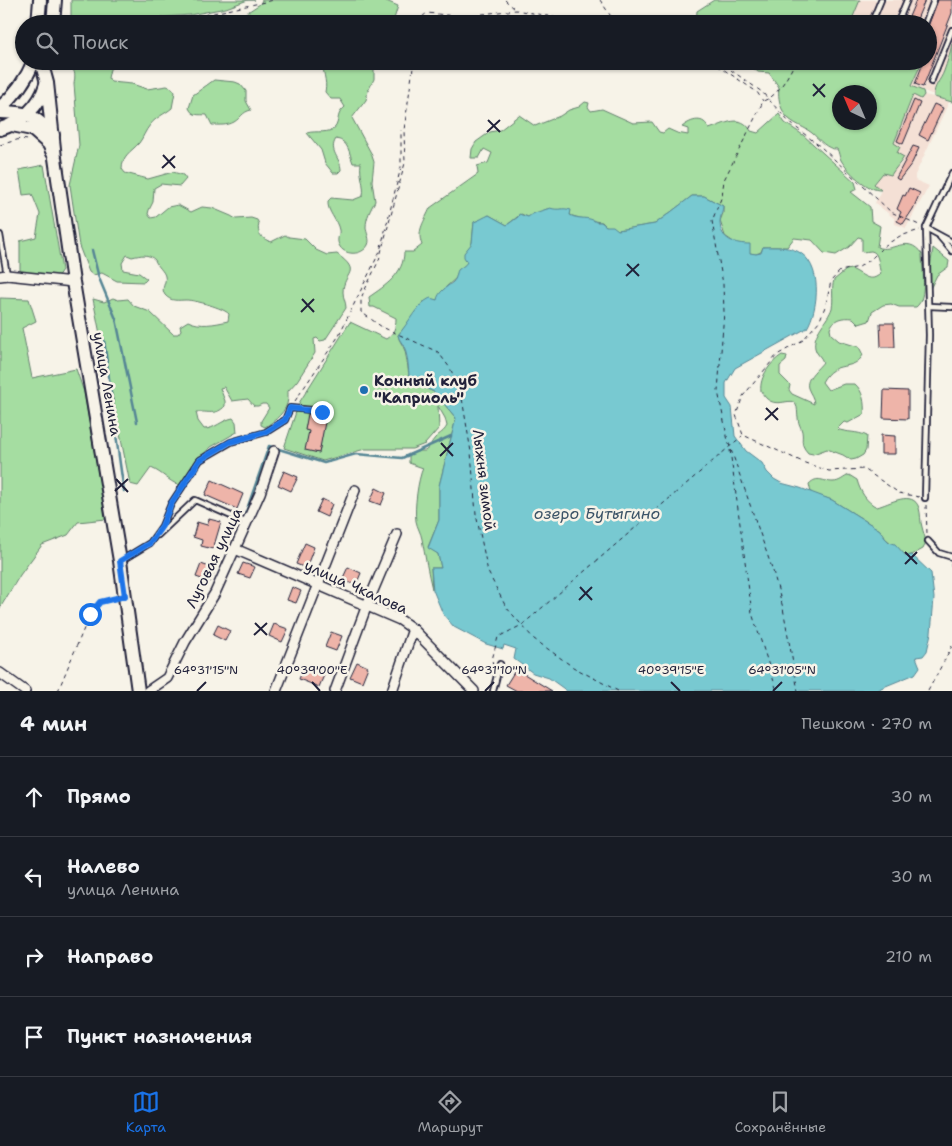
<!DOCTYPE html>
<html lang="ru">
<meta charset="utf-8">
<style>
:root{--surface:#171b24;--page:#20242c;--text:#f1f3f6;--muted:#9ea1a6;--line:#363941;--accent:#1a73e8}
body{margin:0;font-family:"Shantell Sans",sans-serif;background:var(--page);color:var(--text)}
.compass{position:absolute;left:832px;top:85px;width:45px;height:45px;border-radius:50%;background:var(--surface);box-shadow:0 1px 4px #0004;rotate:316deg}
.stop{position:absolute;width:15px;height:15px;margin:-11px;border:4px solid #1a73e8;border-radius:50%;background:#fff}
.stop.end{background:#1a73e8;border-color:#fff;box-shadow:0 1px 5px #0008}
.list{margin:0;padding:0;list-style:none}
h2{display:flex;justify-content:space-between;align-items:center;height:65px;margin:0;padding:0 20px;font-size:21px}
h2 small{font-size:16px;font-weight:400;color:var(--muted)}
.list li{display:grid;grid-template-columns:32px 1fr auto;gap:15px;align-items:center;box-sizing:border-box;height:80px;padding:0 20px;border-top:1px solid var(--line)}
.list b{display:block;font-size:19px;white-space:nowrap}
.list p{margin:0;font-size:16px;white-space:nowrap;color:var(--muted)}
.list em{font-size:16px;font-style:normal;color:var(--muted)}
.icon{flex:none;width:28px;height:28px;fill:none;stroke:currentColor;stroke-width:2;stroke-linecap:round;stroke-linejoin:round}
.map{position:relative;flex:none;width:952px;height:691px;overflow:hidden}
.search{position:absolute;background:var(--surface);box-shadow:0 1px 4px #0004;left:15px;right:15px;top:15px;height:55px;display:flex;align-items:center;gap:12px;box-sizing:border-box;padding:0 18px;border-radius:28px;color:var(--muted);font-size:19px}
.sheet{height:385px;background:var(--surface)}
nav{display:flex;justify-content:space-around;align-items:center;box-sizing:border-box;height:70px;border-top:1px solid var(--line);background:var(--surface);font-size:14px;color:var(--muted)}
nav a{display:grid;justify-items:center;gap:2px}
nav .on{color:var(--accent)}
.map>svg:first-child{display:block}
.built{fill:#f4e0d5}
.green{fill:#a5dda1;stroke:#64806e;fill-rule:evenodd}
.water{fill:#78c9d1;stroke:#568695}
.lines{fill:none;stroke-linecap:round;stroke-linejoin:round}
.stream{stroke:#568695;stroke-width:2.5}
.building{fill:#eeb4a9;stroke:#22223b}
.lane-casing{stroke:#22223b;stroke-width:8}
.street-casing{stroke:#22223b;stroke-width:12}
.secondary-casing{stroke:#22223b;stroke-width:16}
.path{stroke:#22223b;stroke-width:1;stroke-dasharray:4 4;stroke-linecap:butt}
.lane{stroke:#f7f3e8;stroke-width:4.5}
.street{stroke:#f7f3e8;stroke-width:9}
.secondary{stroke:#f7f3e8;stroke-width:12}
.route{stroke:#1a73e8;stroke-width:6}
.ticks{fill:none;stroke:#22223b;stroke-width:2}
.poi-dot{fill:#1f6fb2;stroke:#f7f3e8;stroke-width:2}
.labels{text-anchor:middle;dominant-baseline:central;stroke-width:5;stroke-linejoin:round;paint-order:stroke}
.poi-label{font-size:15px;font-weight:bold;fill:#22223b;stroke:#f7f3e8;text-anchor:start}
.street-label{font-size:15px;fill:#22223b;stroke:#f7f3e8}
.water-label{font-size:16px;font-style:italic;fill:#3c5468;stroke:#f7f3e8}
.ticks-label{font-size:12px;text-anchor:middle;fill:#22223b;stroke:#f7f3e8;stroke-width:5;stroke-linejoin:round;paint-order:stroke}
</style>
<div class="map">
<svg width="952" height="691" viewBox="0 0 952 691">
<rect width="100%" height="100%" fill="#f7f3e8"/>
<filter id="ink" filterUnits="userSpaceOnUse"><feTurbulence type="fractalNoise" baseFrequency=".02" numOctaves="2"/><feDisplacementMap in="SourceGraphic" scale="10" xChannelSelector="R" yChannelSelector="G"/><feConvolveMatrix kernelMatrix="1 2 1 2 8 2 1 2 1" color-interpolation-filters="sRGB"/></filter>
<g filter="url(#ink)">
<g class="built">
<polygon points="860,0 952,0 952,44 945,70 936,85 934,95 911,86 921,61 928,61 928,24 850,24"/>
<polygon points="913,95 921,99 924,95 934,97 949,102 915,175 915,180 929,186 906,228 895,224 894,218 875,203 881,190 874,185 883,173 891,175 894,169 900,165 904,157 897,153 894,144"/>
</g>
<g class="green">
<polygon points="71,0 255,0 248,0 226,8 190,15 164,17 152,21 110,21 95,18 73,20 71,20"/>
<polygon points="262,0 384,0 398,6 394,19 398,24 200,24 218,19 227,15 243,15 260,4"/>
<polygon points="714,0 860,0 850,24 843,24 839,21 839,24 696,24 697,11"/>
<path d="M 952,44 L 952,102 L 934,97 C 933,86 941,80 944,71 C 947,63 950,53 952,44 Z"/>
<path d="M 72,61 L 126,61 L 117,63 L 110,69 L 108,78 L 111,82 L 132,84 L 147,89 L 167,86 L 172,88 L 175,92 L 172,108 C 165,114 156,117 150,125 C 145,131 143,138 139,143 C 131,152 122,155 122,169 L 125,173 L 148,179 L 173,172 L 183,175 L 186,179 L 180,186 L 161,184 L 154,188 L 153,202 L 149,210 L 148,214 L 151,218 L 156,217 L 168,207 L 178,205 L 191,212 L 202,207 L 212,208 L 231,216 L 236,219 L 251,218 L 257,220 L 259,224 C 256,234 263,239 271,242 L 285,235 L 289,237 L 305,239 L 316,250 L 327,255 L 337,254 C 363,273 343,272 343,292 C 343,298 346,302 346,308 L 325,340 L 320,341 L 317,338 L 314,339 L 315,353 L 297,381 L 288,391 C 288,393 288,396 288,399 C 287,411 275,421 265,427 L 261,425 L 261,421 L 269,408 L 266,404 L 262,404 L 258,406 L 254,406 L 248,399 L 232,401 L 224,387 L 220,388 L 225,401 L 225,406 C 216,416 208,411 196,412 L 198,421 L 204,429 C 215,429 222,420 233,418 L 236,422 L 237,432 L 211,447 L 201,456 L 179,485 C 168,481 163,473 151,468 L 138,486 L 130,484 L 93,299 L 104,302 L 113,298 L 118,300 L 128,299 L 134,306 L 150,312 L 173,334 L 178,334 L 181,330 L 180,326 L 188,321 C 200,327 215,324 228,321 L 229,314 C 224,308 195,300 186,300 C 178,300 171,302 165,295 C 160,288 167,283 165,276 C 164,271 157,266 155,260 C 148,253 141,255 132,257 L 127,255 L 122,263 L 123,270 L 139,273 L 147,279 L 144,282 L 117,281 L 102,273 L 93,275 L 89,272 L 79,246 L 70,185 L 79,145 L 74,84 C 75,77 76,72 71,67 Z"/>
<path d="M 324,61 L 374,61 L 374,79 L 368,91 L 366,100 L 352,118 L 371,153 L 374,162 L 372,181 L 375,201 C 371,209 366,217 366,227 C 366,233 371,239 368,245 C 362,256 344,256 339,245 C 336,239 340,235 339,230 C 337,219 327,212 328,201 L 331,198 L 353,200 L 363,196 C 365,184 359,176 361,163 L 353,163 C 349,153 349,141 336,139 C 328,151 341,158 341,170 L 338,173 L 333,173 L 325,163 L 321,150 L 307,133 C 315,130 331,135 336,126 C 340,117 336,115 345,107 L 340,99 L 331,99 L 325,92 C 328,80 321,71 324,61 Z"/>
<path d="M 740,61 L 922,62 L 911,86 L 923,91 L 924,95 L 921,99 L 913,95 L 894,143 L 900,147 L 897,153 L 904,157 C 900,164 895,168 891,175 L 883,173 L 874,184 L 881,190 C 868,191 847,171 841,160 C 839,157 839,152 837,149 C 827,150 819,139 812,133 C 802,125 787,123 782,109 C 779,102 778,95 779,87 L 769,73 L 758,72 L 747,63 ZM 840,92 L 870,92 L 870,122 L 840,122 Z"/>
<path d="M 214,80 L 235,82 L 240,84 L 246,91 L 246,101 L 251,110 C 242,112 241,118 234,122 C 227,126 219,125 212,125 L 207,115 C 199,114 193,117 189,108 L 193,95 Z"/>
<path d="M 585,102 L 589,103 L 588,107 L 591,111 L 602,109 L 633,123 L 652,122 L 659,132 L 663,133 L 668,129 L 677,133 L 688,135 L 688,129 L 682,127 C 692,119 704,116 709,129 C 725,124 741,113 751,131 L 758,133 L 779,114 L 785,123 L 803,135 L 855,182 L 857,189 L 851,192 L 870,207 L 871,221 L 880,226 L 877,247 C 892,254 907,233 922,254 C 922,268 928,298 916,307 L 899,307 L 891,304 L 883,305 L 872,312 L 869,321 L 859,324 L 853,318 C 843,317 833,318 830,329 L 831,334 L 839,341 L 859,347 L 863,355 C 853,373 835,358 822,382 L 828,390 L 844,384 L 855,384 C 863,391 865,403 864,414 L 848,423 L 844,422 L 837,429 C 847,433 857,431 867,436 L 866,450 L 863,455 L 856,459 L 851,460 L 843,455 L 827,449 L 813,454 L 808,453 C 798,442 805,439 801,428 C 799,424 798,421 798,417 C 797,413 798,408 796,405 C 791,394 773,414 761,391 C 759,377 771,362 782,355 L 787,356 L 786,361 L 780,366 L 780,375 L 790,385 L 789,390 L 792,394 L 814,404 C 814,397 810,394 808,388 C 805,378 818,369 823,362 C 821,356 816,354 815,348 C 812,333 828,321 832,308 C 834,299 831,289 834,280 L 846,270 L 851,269 C 862,273 870,285 881,273 C 878,268 880,252 871,251 C 868,251 865,252 862,252 L 862,238 L 858,237 L 849,247 L 836,255 L 824,253 L 812,240 L 794,238 L 787,247 L 763,247 L 761,252 L 756,254 L 749,253 L 725,236 L 720,221 L 723,213 L 723,206 L 704,196 L 692,196 L 655,224 L 618,230 L 606,226 L 602,222 C 597,222 574,217 570,215 L 570,213 L 561,209 L 556,211 L 547,209 L 528,217 L 521,214 L 507,225 L 489,215 L 483,219 L 474,222 L 472,243 L 467,264 L 458,271 L 456,278 L 446,287 L 437,300 L 423,302 L 408,324 L 398,335 C 399,342 403,344 405,351 C 407,361 409,371 409,381 L 434,392 L 456,418 L 439,486 L 439,520 L 428,547 L 438,554 L 441,568 L 431,568 L 432,589 C 428,573 425,556 422,539 C 421,533 417,527 416,521 C 414,508 418,479 423,468 L 409,463 L 409,454 L 420,451 L 425,451 C 430,448 431,442 435,438 C 441,432 443,433 447,426 L 445,418 L 438,406 L 439,428 L 425,444 L 412,449 L 365,449 L 323,461 L 284,448 L 299,403 L 350,322 L 386,339 C 394,334 396,327 396,318 L 374,307 L 370,307 L 369,297 C 385,286 404,274 404,252 L 413,252 L 422,245 C 416,230 425,221 430,208 L 478,174 L 477,166 L 488,163 L 492,153 L 484,149 L 479,158 L 471,158 L 472,149 L 476,142 L 490,132 L 500,130 L 519,115 L 535,126 L 560,116 L 569,110 L 579,107 Z"/>
<polygon points="44,165 62,270 57,277 20,274 20,241 36,237 40,214 32,194 23,195 19,170"/>
<polygon points="933,248 949,261 948,267 937,275 930,289 929,276"/>
<polygon points="0,298 29,299 36,321 22,328 32,378 76,369 84,392 106,519 78,522 68,535 42,545 20,575 0,608"/>
<path d="M 849,475 L 857,480 C 860,491 866,502 877,507 C 889,504 913,489 919,508 C 921,514 920,521 922,527 C 924,536 928,541 923,549 L 912,555 L 906,556 L 885,538 L 880,530 L 832,500 L 811,493 L 809,484 C 818,475 823,482 833,482 C 840,482 844,477 849,475 Z"/>
</g>
<path class="water" d="M 692,196 L 704,196 L 723,206 C 723,212 720,217 720,222 C 720,240 735,244 750,244 L 750,253 L 756,254 L 761,253 L 763,247 C 775,247 786,246 797,251 C 823,263 819,308 807,328 L 735,368 L 726,383 L 726,398 L 732,407 L 735,436 L 746,451 L 762,463 L 767,472 L 774,479 L 781,483 L 800,488 L 832,500 L 880,530 L 885,538 L 889,542 L 895,544 L 906,556 L 912,555 L 931,573 L 934,598 L 931,633 L 927,651 L 923,656 L 916,657 L 920,667 L 915,674 L 881,688 L 877,691 L 567,691 L 549,678 L 533,673 L 514,659 L 516,649 L 504,645 L 503,649 L 486,644 L 454,627 L 443,614 L 433,590 L 431,568 L 441,568 L 438,554 L 428,548 L 439,520 L 439,486 L 456,418 L 434,392 L 409,381 C 409,370 408,359 405,349 C 403,343 399,341 398,335 C 409,323 416,305 430,298 L 437,300 C 438,292 447,287 453,282 C 457,278 456,274 458,270 C 461,267 465,266 467,262 L 464,257 L 464,253 L 472,243 L 474,222 C 480,220 484,217 489,215 L 507,225 L 518,217 L 519,214 L 528,217 C 534,212 542,211 550,208 C 559,211 562,207 571,210 L 570,215 C 578,220 589,216 596,222 L 601,222 L 606,226 L 613,226 L 618,230 L 655,224 Z"/>
<g class="lines">
<g class="stream">
<polyline points="92,250 99,278 116,319 137,422"/>
<path d="M 104,340 C 111,391 116,441 124,491"/>
<polyline points="245,515 269,446 324,463 356,454 402,458 451,436"/>
</g>
</g>
<g class="building">
<polygon points="916,0 925,0 915,24 906,24"/>
<polygon points="938,0 952,0 952,13 923,87 915,84 924,61 928,61 928,26"/>
<polygon points="914,100 920,103 903,144 897,141"/>
<polygon points="934,104 943,108 928,140 919,135"/>
<polygon points="913,146 919,148 912,163 899,180 896,178"/>
<polygon points="909,188 920,193 913,209 903,224 897,221 901,212 897,209 903,195 905,196"/>
<polygon points="880,323 894,323 895,347 881,347"/>
<polygon points="884,390 908,391 908,419 883,418"/>
<polygon points="308,414 326,417 319,453 305,450 309,431 305,430"/>
<polygon points="881,435 895,436 895,454 881,454"/>
<polygon points="284,471 298,477 291,491 278,485"/>
<polygon points="212,480 243,494 237,509 205,495"/>
<polygon points="376,488 386,493 381,505 370,501"/>
<polygon points="322,499 332,504 327,517 316,512"/>
<polygon points="209,519 221,522 213,549 201,546 202,540 193,537 197,522 207,525"/>
<polygon points="305,543 314,547 306,568 296,564"/>
<polygon points="243,563 255,567 250,578 238,574"/>
<polygon points="201,564 215,569 210,582 196,577"/>
<polygon points="348,567 361,573 356,585 342,580"/>
<polygon points="292,587 301,591 296,603 287,600"/>
<polygon points="274,624 288,629 282,642 269,636"/>
<polygon points="218,625 230,631 225,641 213,635"/>
<polygon points="331,632 342,636 336,651 325,647"/>
<polygon points="357,662 368,667 362,682 350,677"/>
<polygon points="305,665 325,673 319,687 299,679"/>
<polygon points="516,669 552,691 517,691 506,685"/>
</g>
<g class="lines">
<defs>
<g id="lane">
<polyline points="871,24 881,0"/>
<polyline points="897,24 907,0"/>
<polyline points="925,24 934,0"/>
<polyline points="931,82 952,30"/>
<polyline points="926,228 952,242"/>
<polyline points="0,235 7,275"/>
<polyline points="940,237 952,251"/>
<polyline points="929,306 952,307"/>
<polyline points="925,498 929,335 926,228 952,173"/>
<polyline points="158,535 195,500 247,523"/>
<polyline points="928,541 939,553 952,557"/>
<polyline points="122,560 150,543 162,526 171,504 200,460 231,442 266,432 285,420 290,408 323,411"/>
<polyline points="493,691 500,664"/>
</g>
<g id="street">
<polyline points="0,276 7,275 73,282"/>
<polyline points="235,549 400,620 413,629 474,691"/>
<polyline points="0,673 25,691"/>
<polyline points="148,691 167,678 185,642 215,593 260,493 274,451"/>
<polyline points="276,691 355,490"/>
<polyline points="335,691 367,605 397,534"/>
<polyline points="392,691 413,629"/>
</g>
<g id="secondary">
<polyline points="38,24 40,0"/>
<polyline points="53,24 55,0"/>
<polyline points="41,61 47,83 55,158 73,282 120,561 138,691"/>
<path d="M 0,108 C 15,95 26,80 34,61"/>
<path d="M 0,112 C 29,113 32,113 53,135"/>
<polyline points="12,125 32,129 49,144 53,153"/>
<path d="M 0,129 C 21,123 40,106 46,84"/>
</g>
</defs>
<use href="#lane" class="lane-casing"/>
<use href="#street" class="street-casing"/>
<use href="#secondary" class="secondary-casing"/>
<g class="path">
<polyline points="505,0 515,9"/>
<polyline points="600,0 616,24"/>
<polyline points="482,14 516,10 590,24"/>
<polyline points="102,24 160,22 204,15 274,0"/>
<polyline points="420,24 422,17 427,13 493,20 524,16 581,24"/>
<polyline points="820,24 822,21"/>
<polyline points="414,61 404,130 405,163 379,260 361,298 361,312 382,327 438,352 450,368 461,392 471,452 476,514 488,572 506,607 534,639 573,667 618,691"/>
<polyline points="711,61 757,92 763,101"/>
<polyline points="718,61 762,92 789,122 821,147 891,212 919,225"/>
<path d="M 796,61 C 788,75 779,96 763,101 L 760,108 L 724,180 L 722,196 L 712,221 L 723,284 L 724,312 L 718,391 L 728,441 L 773,571 L 783,608 L 798,691"/>
<polyline points="0,145 20,139 28,140"/>
<polyline points="295,401 338,337 380,251 401,167 401,130"/>
<polyline points="730,450 752,613 777,691"/>
<polyline points="919,497 899,493 864,469 829,471 805,463 743,435 736,415 743,396 777,355 803,340 820,320 826,304 831,281 840,271 859,267 870,260 884,246 900,236 920,230"/>
<polyline points="926,505 927,534"/>
<polyline points="951,563 952,573"/>
<polyline points="493,665 492,660 498,637 522,625 742,436"/>
<polyline points="58,691 90,614 100,602 115,598"/>
<polyline points="928,691 952,646"/>
</g>
<use href="#lane" class="lane"/>
<use href="#street" class="street"/>
<use href="#secondary" class="secondary"/>
</g>
</g>
<g class="lines" filter="url(#ink)">
<polyline class="route" points="90,614 100,602 125,596 120,561 150,543 162,526 171,504 200,460 230,442 266,432 285,420 290,408 322,412"/>
</g>
<path class="ticks" d="M 813,84 L 825,97M 813,96 L 825,84M 488,120 L 500,132M 487,132 L 500,120M 163,155 L 175,168M 162,168 L 175,156M 627,264 L 639,276M 626,276 L 639,264M 302,299 L 314,312M 301,312 L 314,299M 766,408 L 778,420M 765,420 L 778,408M 441,443 L 453,456M 440,456 L 453,443M 116,479 L 128,492M 115,491 L 128,479M 905,552 L 917,564M 905,564 L 917,552M 580,587 L 592,600M 579,600 L 592,587M 255,623 L 267,635M 254,635 L 267,623M 312,682 L 320,691M 671,682 L 680,691M 197,691 L 206,682M 485,691 L 494,682M 773,691 L 782,682"/>
<circle class="poi-dot" cx="364" cy="390" r="5"/>
<g class="labels">
<g class="poi-label">
<text x="374" y="381">Конный клуб<tspan x="374" dy="17">"Каприоль"</tspan></text>
</g>
<g class="street-label">
<text transform="translate(107 384) rotate(80)">улица Ленина</text>
<text transform="translate(484 480) rotate(83)">Лыжня зимой</text>
<text transform="translate(214 558) rotate(-64)">Луговая улица</text>
<text transform="translate(356 587) rotate(24)">улица Чкалова</text>
</g>
<g class="water-label">
<text x="597" y="513">озеро Бутыгино</text>
</g>
</g>
<g class="ticks-label">
<text x="312" y="674">40°39'00"E</text>
<text x="671" y="674">40°39'15"E</text>
<text x="206" y="674">64°31'15"N</text>
<text x="494" y="674">64°31'10"N</text>
<text x="782" y="674">64°31'05"N</text>
</g>
</svg>
<svg class="compass" viewBox="-18 -18 36 36"><path d="M0-13l5 13h-10z" fill="#e53935"/><path d="M0 13l5-13h-10z" fill="#9ea1a6"/></svg>
<div class="stop" style="left:90px;top:614px"></div>
<div class="stop end" style="left:322px;top:412px"></div>
<div class="search"><svg class="icon" aria-label="search" viewBox="0 0 24 24"><circle cx="10" cy="10" r="6"/><path d="M15 15l6 6"/></svg>Поиск</div>
</div>
<section class="sheet">
<h2>4 мин<small>Пешком · 270 m</small></h2>
<ul class="list">
<li><svg class="icon" aria-label="ahead" viewBox="0 0 24 24"><path d="M12 20V5M6 11l6-6 6 6"/></svg><div><b>Прямо</b></div><em>30 m</em></li>
<li><svg class="icon" aria-label="left" viewBox="0 0 24 24"><path d="M17 20v-9H6M10 6l-5 5 5 5"/></svg><div><b>Налево</b><p>улица Ленина</p></div><em>30 m</em></li>
<li><svg class="icon" aria-label="right" viewBox="0 0 24 24"><path d="M7 20v-9h11M14 6l5 5-5 5"/></svg><div><b>Направо</b></div><em>210 m</em></li>
<li><svg class="icon" aria-label="arrive" viewBox="0 0 24 24"><path d="M6 21V4h12l-3 4 3 4H6"/></svg><div><b>Пункт назначения</b></div></li>
</ul>
</section>
<nav>
<a class="on"><svg class="icon" aria-label="map" viewBox="0 0 24 24"><path d="M3 6l6-2 6 2 6-2v14l-6 2-6-2-6 2zM9 4v14M15 6v14"/></svg>Карта</a>
<a><svg class="icon" aria-label="directions" viewBox="0 0 24 24"><path d="M12 3l9 9-9 9-9-9zM9 14v-3h6M13 9l2 2-2 2"/></svg>Маршрут</a>
<a><svg class="icon" aria-label="saved" viewBox="0 0 24 24"><path d="M7 4h10v16l-5-4-5 4z"/></svg>Сохранённые</a>
</nav>
